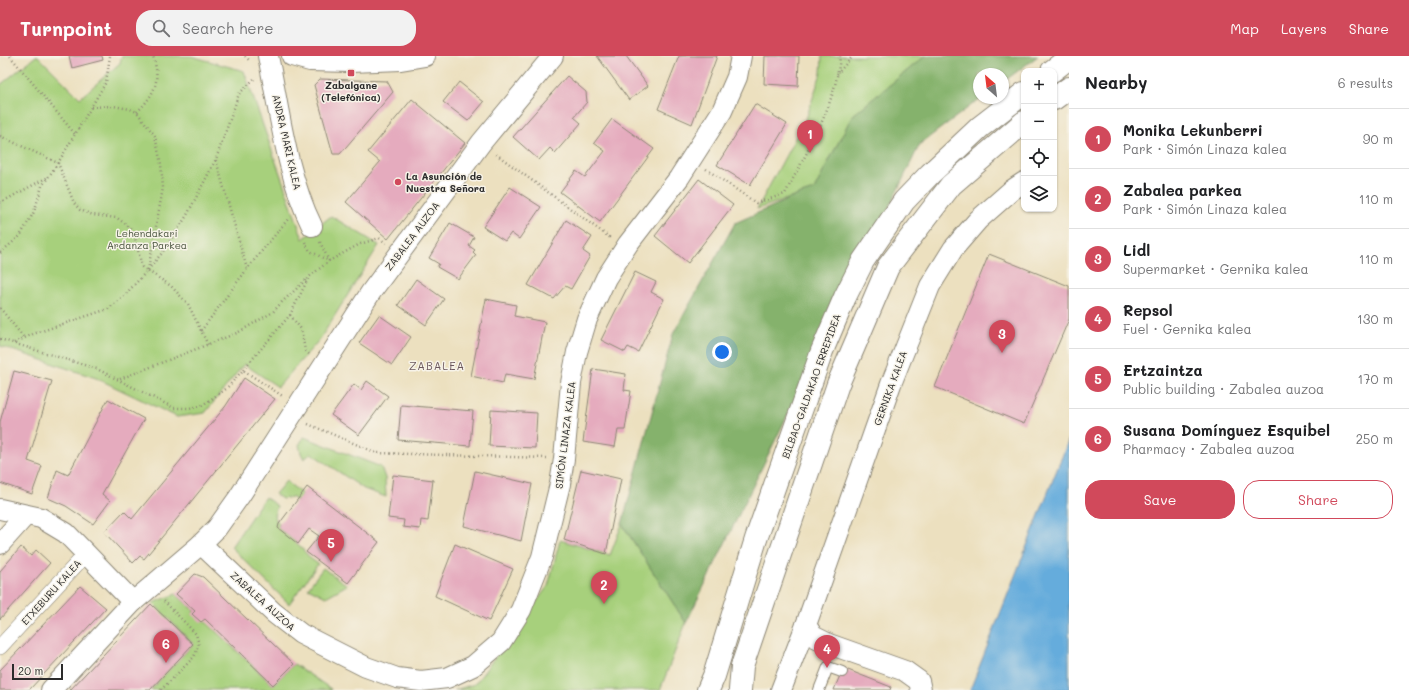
<!DOCTYPE html>
<meta charset="utf-8">
<style>
:root{--surface:#fff;--page:#f2f2f2;--text:#202124;--muted:#757577;--line:#e0e0e0;--accent:#d1495b}
body{margin:0;font-family:Mali,sans-serif;background:var(--page);color:var(--text)}
.controls{position:absolute;right:12px;top:12px;display:grid;overflow:hidden;border-radius:8px;box-shadow:0 1px 3px #0004}
.controls button{width:36px;height:36px;display:grid;place-items:center;padding:0;border:0;border-bottom:1px solid var(--line);background:var(--surface);color:var(--text);font:20px sans-serif}
.compass{position:absolute;left:973px;top:12px;width:36px;height:36px;border-radius:50%;background:var(--surface);box-shadow:0 1px 3px #0004;rotate:332deg}
.scale{position:absolute;left:12px;bottom:10px;width:51px;box-sizing:border-box;padding-left:4px;border:2px solid #2b2b2b;border-top:0;font-size:11px;line-height:14px;white-space:nowrap;color:#2b2b2b;-webkit-text-stroke:3px #f7f3e8;paint-order:stroke}
.you{position:absolute;left:722px;top:296px;width:14px;height:14px;margin:-10px;border:3px solid #fff;border-radius:50%;background:#1a73e8;box-shadow:0 0 0 6px #1a73e833}
.badge{display:grid;place-items:center;width:26px;height:26px;border-radius:50%;background:var(--accent);color:#fff;font-size:13px;font-weight:700}
.pin{position:absolute;translate:-50% -33px;filter:drop-shadow(0 1px 2px #0008)}
.pin::after{content:'';position:absolute;top:21px;width:14px;height:12px;background:inherit;clip-path:polygon(0 0,100% 0,50% 100%)}
.list{margin:0;padding:0;list-style:none}
h2{display:flex;justify-content:space-between;align-items:center;height:52px;margin:0;padding:0 16px;font-size:17px}
h2 small{font-size:13px;font-weight:400;color:var(--muted)}
.list li{display:grid;grid-template-columns:26px 1fr auto;gap:12px;align-items:center;box-sizing:border-box;height:60px;padding:0 16px;border-top:1px solid var(--line)}
.list b{display:block;font-size:15px;white-space:nowrap}
.list p{margin:0;font-size:13px;white-space:nowrap;color:var(--muted)}
.list em{font-size:13px;font-style:normal;color:var(--muted)}
.actions{display:flex;gap:8px;padding:12px 16px}
.actions a{flex:1;padding:9px 0;border:1px solid var(--accent);border-radius:16px;text-align:center;font-size:14px;color:var(--accent)}
.actions .main{background:var(--accent);color:#fff}
.icon{flex:none;width:22px;height:22px;fill:none;stroke:currentColor;stroke-width:2;stroke-linecap:round;stroke-linejoin:round}
.map{position:relative;flex:none;width:1069px;height:634px;overflow:hidden}
header{display:flex;align-items:center;gap:24px;box-sizing:border-box;height:56px;padding:0 20px;background:var(--accent);color:#fff}
header strong{font-size:19px}
nav{display:flex;gap:22px;margin-inline-start:auto;font-size:14px}
.search{width:280px;height:36px;background:var(--page);display:flex;align-items:center;gap:10px;box-sizing:border-box;padding:0 14px;border-radius:16px;color:var(--muted);font-size:15px}
main{display:flex}
aside{flex:1;background:var(--surface)}
.map>svg:first-child{display:block}
.green{fill:#a7d07c;stroke:#697e54}
.forest{fill:#85b26c;stroke:#586e4c}
.water{fill:#65acdc;stroke:#486c84}
.building{fill:#e5abbe}
.lines{fill:none;stroke-linecap:round;stroke-linejoin:round}
.service-casing{stroke:#8c8675;stroke-width:12}
.pedestrian-casing{stroke:#8c8675;stroke-width:16}
.minor-casing{stroke:#8c8675;stroke-width:22}
.trunk-casing{stroke:#8c8675;stroke-width:24}
.path{stroke:#8c8675;stroke-width:2.5;stroke-dasharray:1 3;stroke-linecap:butt}
.service{stroke:#fff;stroke-width:10}
.pedestrian{stroke:#fff;stroke-width:15}
.minor{stroke:#fff;stroke-width:20}
.trunk{stroke:#fff;stroke-width:22}
.poi-dot{fill:#d1495b;stroke:#f7f3e8;stroke-width:1.5}
.labels{text-anchor:middle;dominant-baseline:central;stroke-width:3;stroke-linejoin:round;paint-order:stroke}
.poi-label{font-size:10px;font-weight:bold;fill:#2b2b2b;stroke:#f7f3e8}
.street-label{font-size:10px;fill:#2b2b2b;stroke:#f7f3e8}
.park-label{font-size:10px;fill:#4a543f;stroke:#f7f3e8}
.neighbourhood-label{font-size:11px;letter-spacing:1px;fill:#6c585e;stroke:#f7f3e8}
</style>
<header>
<strong>Turnpoint</strong>
<div class="search"><svg class="icon" aria-label="search" viewBox="0 0 24 24"><circle cx="10" cy="10" r="6"/><path d="M15 15l6 6"/></svg>Search here</div>
<nav><a>Map</a><a>Layers</a><a>Share</a></nav>
</header>
<main>
<div class="map">
<svg width="1069" height="634" viewBox="0 0 1069 634">
<rect width="100%" height="100%" fill="#f7f3e8"/>
<filter id="ink" filterUnits="userSpaceOnUse"><feTurbulence type="fractalNoise" baseFrequency=".025" numOctaves="2"/><feDisplacementMap in="SourceGraphic" scale="8" xChannelSelector="R" yChannelSelector="G"/><feConvolveMatrix kernelMatrix="1 2 1 2 8 2 1 2 1" color-interpolation-filters="sRGB"/></filter>
<filter id="wash" filterUnits="userSpaceOnUse"><feTurbulence type="fractalNoise" baseFrequency=".012" numOctaves="4" result="noise"/><feDisplacementMap in="SourceGraphic" scale="16" xChannelSelector="R" yChannelSelector="G"/><feGaussianBlur stdDeviation="0.9" result="paint"/><feColorMatrix in="noise" values="0 0 0 0 0 0 0 0 0 0 0 0 0 0 0 0 0 1.4 0 .05"/><feComposite in="paint" operator="in"/></filter>
<g filter="url(#wash)">
<rect width="100%" height="100%" fill="#ece0bf"/>
<g class="green">
<polygon points="36,0 38,0 80,42 120,7 122,0 191,0 244,15 303,183 331,160 379,189 320,283 278,331 244,308 205,357 177,361 96,322 0,290 0,29"/>
<polygon points="822,0 925,0 852,60 814,134 757,153 807,60 821,17"/>
<polygon points="304,381 381,411 385,422 386,441 364,433 311,397 304,403 301,397 299,389"/>
<polygon points="286,425 302,438 297,445 292,441 282,443 275,438"/>
<polygon points="265,441 277,450 274,460 279,468 278,472 298,488 311,503 318,508 289,548 231,491"/>
<polygon points="622,468 686,567 660,634 455,634 475,628 548,530 560,484 610,499"/>
<polygon points="323,512 347,529 326,541 308,532"/>
<polygon points="176,538 273,629 294,608 331,633 331,634 150,634 193,588 153,547"/>
</g>
<polygon class="forest" points="925,0 1038,0 1003,26 1003,18 979,18 979,42 981,42 920,88 686,567 622,468 673,278 735,167 798,139 814,134 852,60"/>
<polygon class="water" points="1069,383 1069,634 970,634"/>
<g id="blocks">
<g class="building">
<polygon points="69,0 102,0 103,4 72,12"/>
<polygon points="597,0 626,0 648,30 629,44"/>
<polygon points="679,0 717,0 692,68 658,53"/>
<polygon points="765,0 799,0 798,30 764,28"/>
<polygon points="567,20 586,36 587,46 574,61 581,67 555,97 550,92 539,104 513,81"/>
<polygon points="320,23 387,25 393,36 340,98 333,98 314,29"/>
<polygon points="459,26 484,46 468,65 443,46"/>
<polygon points="412,43 465,87 388,183 346,146 380,106 368,96"/>
<polygon points="755,48 787,68 750,129 717,109"/>
<polygon points="612,63 654,93 600,166 560,136 576,115 585,121 605,95 594,87"/>
<polygon points="699,123 733,149 688,207 655,180"/>
<polygon points="510,131 541,151 519,183 511,177 505,185 483,171"/>
<polygon points="566,164 592,181 583,195 590,200 571,233 565,230 554,243 528,229"/>
<polygon points="450,167 474,181 469,190 475,194 473,196 476,199 458,223 437,211 439,208 429,202"/>
<polygon points="989,198 1069,230 1069,263 1024,368 935,331"/>
<polygon points="635,216 656,226 651,236 664,243 638,296 628,291 625,296 601,284"/>
<polygon points="416,223 444,243 426,269 398,249"/>
<polygon points="486,243 516,249 514,260 545,266 534,323 505,318 503,327 471,320"/>
<polygon points="379,259 411,281 392,309 359,287"/>
<polygon points="593,313 626,318 624,334 631,335 625,374 618,374 615,391 583,386"/>
<polygon points="14,315 52,325 28,405 42,410 32,438 0,427 0,366"/>
<polygon points="244,322 275,343 144,503 140,500 133,507 104,476 124,455 132,463 225,351"/>
<polygon points="367,325 388,340 359,379 331,359 354,328 361,334"/>
<polygon points="108,343 144,363 102,438 110,445 93,468 66,450 48,442 57,414 68,419"/>
<polygon points="401,349 473,355 470,390 398,384"/>
<polygon points="491,354 537,357 535,392 489,390"/>
<polygon points="581,414 621,423 606,498 564,484"/>
<polygon points="475,415 532,428 521,485 464,470"/>
<polygon points="393,419 433,424 428,465 421,464 420,473 403,471 404,464 388,462"/>
<polygon points="307,431 379,486 348,527 306,496 319,480 309,473 298,488 278,472 279,468"/>
<polygon points="455,488 513,513 489,565 435,540"/>
<polygon points="21,491 31,500 36,494 50,507 0,563 0,515"/>
<polygon points="195,518 203,521 294,608 273,629 205,563 201,566 192,558 195,555 176,538"/>
<polygon points="80,530 106,552 29,634 0,634 0,614"/>
<polygon points="151,548 193,588 150,634 70,634"/>
<polygon points="843,612 891,631 890,634 834,634"/>
</g>
</g>
</g>
<g filter="url(#ink)">
<use href="#blocks" fill-opacity="0" stroke="#8c8675" stroke-width="1"/>
<g class="lines">
<defs>
<polyline id="service" points="819,634 828,611 842,616"/>
<polyline id="pedestrian" points="0,591 86,498"/>
<g id="minor">
<path d="M 268,0 C 280,57 286,117 312,170"/>
<polyline points="292,0 310,5 351,6 401,4 425,0"/>
<polyline points="0,453 41,462 66,477 133,546"/>
<polyline points="0,488 26,459"/>
<polyline points="201,488 274,557 301,578 366,611 397,622 421,625 447,622 473,610 501,586 521,554 542,501 560,428 564,403 571,327 577,296 587,263 606,222 628,188 679,122 722,55 737,21 741,0"/>
<polyline points="806,569 813,580 829,588 905,615 919,625 921,634"/>
<polyline points="51,634 133,546 201,488 217,472 239,441 371,236 481,87 553,0"/>
<polyline points="781,634 806,569 891,328 930,230 953,193 978,164 1012,134 1024,126"/>
</g>
<g id="trunk">
<polyline points="1052,15 1069,2"/>
<polyline points="1054,43 1069,32"/>
<polyline points="708,634 714,620 756,483 822,295 845,241 863,205 904,145 930,118 980,71 1024,37"/>
<polyline points="740,634 742,610 838,328 888,211 951,129 1024,66"/>
</g>
</defs>
<use href="#service" class="service-casing"/>
<use href="#pedestrian" class="pedestrian-casing"/>
<use href="#minor" class="minor-casing"/>
<use href="#trunk" class="trunk-casing"/>
<g class="path">
<polyline points="10,0 75,78"/>
<polyline points="110,0 106,26 58,107 74,147 80,154 93,159 117,162 127,169 134,178 142,211 171,230 188,248 208,289"/>
<polyline points="245,0 250,5"/>
<polyline points="837,18 853,0"/>
<polyline points="91,51 113,50 130,53 137,56 155,80 161,108 163,132 148,214"/>
<path d="M 137,56 C 155,38 161,25 153,0"/>
<polyline points="0,80 58,107 42,130 34,156 20,180 0,197"/>
<polyline points="496,98 609,181 610,179"/>
<polyline points="216,104 247,213"/>
<path d="M 706,113 L 756,147 L 785,138 C 807,95 836,50 840,0"/>
<polyline points="0,147 48,121"/>
<polyline points="305,186 310,195 329,205"/>
<polyline points="320,186 329,205"/>
<polyline points="0,252 24,282"/>
<polyline points="290,259 301,273 305,294 309,298"/>
<polyline points="201,275 247,213 289,162"/>
<polyline points="0,283 97,313 174,352 189,352 201,350 226,333 243,314 284,341"/>
<polyline points="14,287 33,278 108,253 124,240 147,215 162,197 186,161 216,103 239,38 254,23"/>
<polyline points="243,314 290,259 309,221 329,205 360,188 379,182 386,187"/>
<polyline points="120,323 237,277 273,256 281,247 307,223"/>
<polyline points="308,368 377,397 547,402"/>
<polyline points="161,634 194,601 199,589 196,578 163,544"/>
</g>
<use href="#service" class="service"/>
<use href="#pedestrian" class="pedestrian"/>
<use href="#minor" class="minor"/>
<use href="#trunk" class="trunk"/>
</g>
</g>
<g class="poi-dot">
<rect x="347" y="13" width="8" height="8" rx="2"/>
<circle cx="398" cy="126" r="4"/>
</g>
<g class="labels">
<g class="poi-label">
<text x="351" y="29">Zabalgane<tspan x="351" dy="12">(Telefónica)</tspan></text>
<text x="406" y="120" text-anchor="start">La Asunción de<tspan x="406" dy="12">Nuestra Señora</tspan></text>
</g>
<g class="street-label">
<text transform="translate(287 86) rotate(77)">ANDRA MARI KALEA</text>
<text transform="translate(412 180) rotate(-53)">ZABALEA AUZOA</text>
<text transform="translate(811 330) rotate(-70)">BILBAO-GALDAKAO ERREPIDEA</text>
<text transform="translate(890 332) rotate(-70)">GERNIKA KALEA</text>
<text transform="translate(565 379) rotate(-83)">SIMÓN LINAZA KALEA</text>
<text transform="translate(51 536) rotate(-48)">ETXEBURU KALEA</text>
<text transform="translate(263 545) rotate(42)">ZABALEA AUZOA</text>
</g>
<g class="park-label">
<text x="147" y="177">Lehendakari<tspan x="147" dy="12">Ardanza Parkea</tspan></text>
</g>
<g class="neighbourhood-label">
<text x="437" y="309">ZABALEA</text>
</g>
</g>
</svg>
<div class="controls">
<button>+</button>
<button>−</button>
<button><svg class="icon" aria-label="locate" viewBox="0 0 24 24"><circle cx="12" cy="12" r="6"/><path d="M12 2v4M12 18v4M2 12h4M18 12h4"/></svg></button>
<button><svg class="icon" aria-label="layers" viewBox="0 0 24 24"><path d="M12 4l9 5-9 5-9-5zM3 14l9 5 9-5"/></svg></button>
</div>
<svg class="compass" viewBox="-18 -18 36 36"><path d="M0-13l5 13h-10z" fill="#e53935"/><path d="M0 13l5-13h-10z" fill="#757577"/></svg>
<div class="scale">20 m</div>
<div class="you"></div>
<div class="pin badge" style="left:810px;top:97px">1</div>
<div class="pin badge" style="left:604px;top:548px">2</div>
<div class="pin badge" style="left:1002px;top:297px">3</div>
<div class="pin badge" style="left:827px;top:612px">4</div>
<div class="pin badge" style="left:331px;top:506px">5</div>
<div class="pin badge" style="left:166px;top:607px">6</div>
</div>
<aside>
<h2>Nearby<small>6 results</small></h2>
<ul class="list">
<li><span class="badge">1</span><div><b>Monika Lekunberri</b><p>Park · Simón Linaza kalea</p></div><em>90 m</em></li>
<li><span class="badge">2</span><div><b>Zabalea parkea</b><p>Park · Simón Linaza kalea</p></div><em>110 m</em></li>
<li><span class="badge">3</span><div><b>Lidl</b><p>Supermarket · Gernika kalea</p></div><em>110 m</em></li>
<li><span class="badge">4</span><div><b>Repsol</b><p>Fuel · Gernika kalea</p></div><em>130 m</em></li>
<li><span class="badge">5</span><div><b>Ertzaintza</b><p>Public building · Zabalea auzoa</p></div><em>170 m</em></li>
<li><span class="badge">6</span><div><b>Susana Domínguez Esquibel</b><p>Pharmacy · Zabalea auzoa</p></div><em>250 m</em></li>
</ul>
<div class="actions"><a class="main">Save</a><a>Share</a></div>
</aside>
</main>
